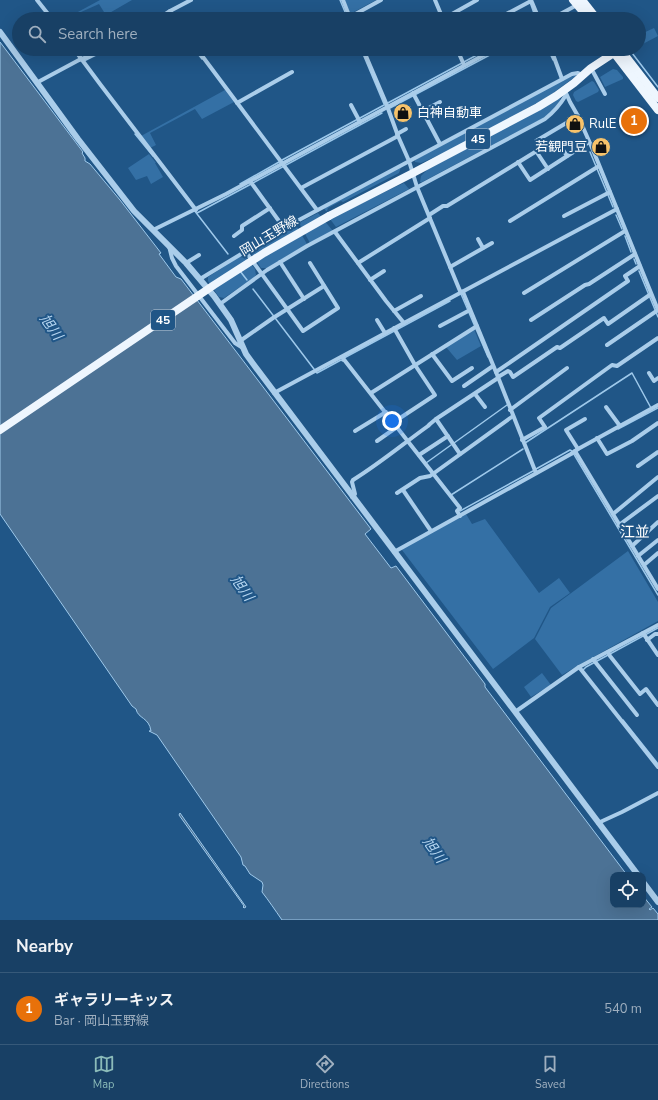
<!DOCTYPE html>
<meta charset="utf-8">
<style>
:root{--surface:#184065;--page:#21476b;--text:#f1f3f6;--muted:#9fafbf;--line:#365979;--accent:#8bbbb9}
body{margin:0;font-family:"Nunito Sans","Noto Sans JP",sans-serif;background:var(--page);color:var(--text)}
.controls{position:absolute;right:12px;bottom:12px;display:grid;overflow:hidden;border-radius:8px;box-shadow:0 4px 16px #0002}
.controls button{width:36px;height:36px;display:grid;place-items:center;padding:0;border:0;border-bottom:1px solid var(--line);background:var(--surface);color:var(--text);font:20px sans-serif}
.you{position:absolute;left:392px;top:421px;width:14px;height:14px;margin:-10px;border:3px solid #fff;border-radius:50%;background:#1a73e8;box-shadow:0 0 0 6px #1a73e833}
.badge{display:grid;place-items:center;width:26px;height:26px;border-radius:50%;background:var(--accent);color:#fff;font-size:13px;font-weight:700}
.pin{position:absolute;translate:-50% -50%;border:2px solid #fff;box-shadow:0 1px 4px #0006}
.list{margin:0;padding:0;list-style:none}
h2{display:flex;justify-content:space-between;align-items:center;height:52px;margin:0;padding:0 16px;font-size:17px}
h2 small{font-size:13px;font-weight:400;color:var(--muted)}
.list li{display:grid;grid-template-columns:26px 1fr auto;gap:12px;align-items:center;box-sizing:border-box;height:72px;padding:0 16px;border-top:1px solid var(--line)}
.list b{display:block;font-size:15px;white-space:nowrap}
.list p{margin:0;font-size:13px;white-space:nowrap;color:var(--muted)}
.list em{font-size:13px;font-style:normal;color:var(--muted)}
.icon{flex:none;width:22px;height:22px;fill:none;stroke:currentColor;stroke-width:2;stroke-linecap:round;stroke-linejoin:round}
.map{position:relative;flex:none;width:658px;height:920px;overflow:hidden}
.search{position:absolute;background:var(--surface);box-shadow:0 4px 16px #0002;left:12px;right:12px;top:12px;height:44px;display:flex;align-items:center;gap:10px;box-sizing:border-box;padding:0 14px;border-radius:22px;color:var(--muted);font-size:15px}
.sheet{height:124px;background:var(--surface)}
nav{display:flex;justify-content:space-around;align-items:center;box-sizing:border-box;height:56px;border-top:1px solid var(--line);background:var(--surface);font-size:11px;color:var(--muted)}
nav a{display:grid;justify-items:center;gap:2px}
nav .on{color:var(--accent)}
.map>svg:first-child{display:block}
.green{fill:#3470a5}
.water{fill:#4c7295;stroke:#9ec9eb}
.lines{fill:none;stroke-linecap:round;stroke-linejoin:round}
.stream{stroke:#9ec9eb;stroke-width:1.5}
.minor{stroke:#aacdea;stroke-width:4}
.tertiary{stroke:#aacdea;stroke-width:6}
.primary{stroke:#eef6fe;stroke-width:8}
.primary-bridge{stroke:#eef6fe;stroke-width:8}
.labels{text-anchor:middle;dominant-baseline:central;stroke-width:4;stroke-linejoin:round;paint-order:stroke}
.shield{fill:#205687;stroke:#bcccdb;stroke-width:1}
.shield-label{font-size:12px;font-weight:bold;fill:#fff}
.poi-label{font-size:13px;fill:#fff;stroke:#205687;text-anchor:start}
.street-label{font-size:13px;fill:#fff;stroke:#205687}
.water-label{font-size:14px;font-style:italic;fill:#b6d6f1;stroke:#205687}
.quarter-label{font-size:15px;fill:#fff;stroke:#205687}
</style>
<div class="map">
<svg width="658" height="920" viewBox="0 0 658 920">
<rect width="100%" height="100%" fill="#205687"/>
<g class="green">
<path d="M 100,0 L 132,0 L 99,19 L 91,19 L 104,12 L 99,4 C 93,7 87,9 81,12 L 83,16 L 78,19 L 65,19 Z"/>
<polygon points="345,0 376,0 350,14"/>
<polygon points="654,28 658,36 639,46 639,35"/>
<polygon points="613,69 617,70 623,77 623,79 605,87 600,77"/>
<polygon points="575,75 576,76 546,98 459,146 421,163 415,162 415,160 543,90"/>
<polygon points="592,81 594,82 599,90 598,92 578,102 576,101 573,95 574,92"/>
<polygon points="225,90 234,102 202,119 195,109 150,133 156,145 150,148 141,136"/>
<polygon points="560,98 560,101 551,112 543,118 422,182 420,182 421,176 427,170"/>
<polygon points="149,154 156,163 155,163 163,177 151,184 147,176 136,180 128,168"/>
<polygon points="401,167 399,173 343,202 341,201 328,208 327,211 326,211 324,208"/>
<polygon points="404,183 409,189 336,227 330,219 395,187"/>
<polygon points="318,213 333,231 310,243 299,223"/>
<polygon points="296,225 307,244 267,268 261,268 252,254 253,250"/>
<polygon points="239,257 246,258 255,269 256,275 253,278 224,298 219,297 208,281 208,277"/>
<polygon points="474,329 481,346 457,360 446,347"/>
<polygon points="466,514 472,524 485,519 539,593 559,578 570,593 550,607 534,638 493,669 402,550 403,548"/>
<polygon points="628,551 658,602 658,621 577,666 562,675 535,639 551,608"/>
<polygon points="542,673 551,685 531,697 524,687"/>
</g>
<g class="water">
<path d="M 0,42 L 83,152 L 82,153 L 85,158 L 85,161 L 90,164 L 120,200 L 161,253 L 159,254 L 176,277 L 181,279 L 371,529 L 365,534 L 391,568 L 396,566 L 485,684 L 485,687 L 627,875 L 613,875 L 613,905 L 643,905 L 643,896 L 652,907 L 649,909 L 650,910 L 653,908 L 658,914 L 658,920 L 282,920 C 275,910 269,901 262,892 L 263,885 L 262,882 L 250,874 L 245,866 L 243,865 L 241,857 L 157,735 L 149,731 L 151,731 C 149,717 138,719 136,709 L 132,706 L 0,514 Z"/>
<polygon points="180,813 246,907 244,908 243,907 244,906 179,815"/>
</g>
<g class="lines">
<g class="stream">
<polyline points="340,0 348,19"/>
<polyline points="530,2 536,19"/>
<polyline points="163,19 170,14"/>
<polyline points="194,49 202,59"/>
<polyline points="548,49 553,60"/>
<polyline points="629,49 658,87"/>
<polyline points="363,54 384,104"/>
<polyline points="84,61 108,49"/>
<polyline points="390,108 501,49"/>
<polyline points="135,134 153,156"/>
<polyline points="590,152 613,207"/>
<polyline points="282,160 488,49"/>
<polyline points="240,184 279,162"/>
<polyline points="194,210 228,254"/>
<polyline points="197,213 253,183 382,113"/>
<polyline points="616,215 622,229"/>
<polyline points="625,236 631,252"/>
<polyline points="634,259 636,264"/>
<polyline points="240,271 247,280"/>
<polyline points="639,271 658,317"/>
<polyline points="253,289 317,373 341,360 343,361"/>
<polyline points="461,294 488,357"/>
<polyline points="344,358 450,301"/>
<polyline points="618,429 658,408"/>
<polyline points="454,443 507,405"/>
<polyline points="525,443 632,373 651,408"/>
<polyline points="426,463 451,445"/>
<polyline points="536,469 570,450 572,451 658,595"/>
<polyline points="451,495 523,449"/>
<polyline points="460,511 533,471"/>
<polyline points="583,670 586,667 658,628"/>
<polyline points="623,720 658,764"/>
</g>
<g class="minor">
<polyline points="37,0 52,19"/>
<polyline points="343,0 350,18"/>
<polyline points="435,0 443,19"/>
<polyline points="531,0 539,19"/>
<polyline points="170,11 174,19"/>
<polyline points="350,17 381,0"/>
<polyline points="158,19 170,11 191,0"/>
<polyline points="443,19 477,0"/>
<polyline points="497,19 531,1"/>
<polyline points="551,19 577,5"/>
<polyline points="74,49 100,84 196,210"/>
<polyline points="197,49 317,210"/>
<polyline points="363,49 386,103 398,136 409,161 417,187 460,291 463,292 498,377 536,473"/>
<polyline points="457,49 464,65"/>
<polyline points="551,49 562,79"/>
<polyline points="591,68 605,94"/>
<polyline points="38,82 79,60 90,56 103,49"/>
<polyline points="413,93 440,144"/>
<polyline points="566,93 570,102 578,116 593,150 658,310"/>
<polyline points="237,103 292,72"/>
<polyline points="351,105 360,122"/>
<polyline points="423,111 440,102"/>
<polyline points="397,134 406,129"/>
<polyline points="558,142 567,156"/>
<polyline points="536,151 548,169"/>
<polyline points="518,162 530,180 589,142"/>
<polyline points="250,181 284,228"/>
<polyline points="301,188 398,136"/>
<polyline points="429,215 443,206 447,206 540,149 536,141 578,116"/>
<polyline points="564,216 610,192"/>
<polyline points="510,221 599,166"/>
<polyline points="153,230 226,194 495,49"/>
<polyline points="335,232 386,301 404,323"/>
<polyline points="234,236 242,230 242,226 270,208"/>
<polyline points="478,239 483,248"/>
<polyline points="169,246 172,258 176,266 235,343 243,348"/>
<polyline points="246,252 303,331 338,308 310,263"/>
<polyline points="280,262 304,299"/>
<polyline points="186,263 199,255"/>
<polyline points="358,263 430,218"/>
<polyline points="450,267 492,243"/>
<polyline points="200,279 284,228 572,74 578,73 582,75"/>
<polyline points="370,280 384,271"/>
<polyline points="524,293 625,231"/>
<path d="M 220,304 L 267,270 L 307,246 L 545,119 C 554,112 560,105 566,95"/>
<polyline points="394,311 421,296"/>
<polyline points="377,320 385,333"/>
<polyline points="531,320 585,285 589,284 635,254"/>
<polyline points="440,326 470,310"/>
<polyline points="240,341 273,318 324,286"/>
<polyline points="607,345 658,310"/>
<polyline points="432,354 452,381 472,368"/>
<polyline points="342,357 460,508 457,511 460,516"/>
<polyline points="496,372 628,281 625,276 640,266"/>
<polyline points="649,373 654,381 658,378"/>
<polyline points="498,377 508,371 510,372 513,377 557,347 560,348 604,318 608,324 651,294"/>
<polyline points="464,386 493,366"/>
<polyline points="274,393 404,323 617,209"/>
<polyline points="371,393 477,326"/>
<polyline points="475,394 485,407"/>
<polyline points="606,407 620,426"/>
<polyline points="510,410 567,368"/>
<polyline points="436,419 498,378"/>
<polyline points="394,422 435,395 415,365 394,328"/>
<polyline points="355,431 386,412"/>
<polyline points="597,438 607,454 632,441 658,423"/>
<polyline points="522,440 545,427 539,418 612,365 617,366 658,338"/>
<polyline points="377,441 397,427"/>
<polyline points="578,449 566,430 585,419"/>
<polyline points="575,451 658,589"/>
<polyline points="419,455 448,436"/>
<polyline points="638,466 658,452"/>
<polyline points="403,490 431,531"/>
<polyline points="397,493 420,478 430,476 513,416"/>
<path d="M 352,497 L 355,494 L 352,482 L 353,480 C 379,464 403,444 428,426 L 430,424 L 436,419 L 460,454"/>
<polyline points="613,514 658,477"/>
<polyline points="619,525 658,496"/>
<polyline points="632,546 658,522"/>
<polyline points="394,552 571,454 578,449 658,405"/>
<polyline points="638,556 658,540"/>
<polyline points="644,565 658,553"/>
<polyline points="643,633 658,655"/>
<polyline points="647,640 655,634 658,634"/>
<polyline points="608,652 610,656 640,694 646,689 658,705"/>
<polyline points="593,659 596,663 637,715"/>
<polyline points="579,667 658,767"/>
<polyline points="515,712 579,667 658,625"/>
<polyline points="598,823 622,812 658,793"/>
</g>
<g class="tertiary">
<polyline points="0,32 78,139 134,211 186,263 214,296 231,320 246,354 254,365 638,875"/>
<polyline points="643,882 658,902"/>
</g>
<g class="primary">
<polyline points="573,0 589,19"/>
<polyline points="582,0 597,19"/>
<polyline points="611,49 658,110"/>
<polyline points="620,49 658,98"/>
<polyline points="329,216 413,173 538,107 556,96 574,83 591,68 620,49"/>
</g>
<polyline class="primary-bridge" points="0,430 214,285 264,253 329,216"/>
</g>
<defs>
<symbol id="shop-disc" viewBox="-11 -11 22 22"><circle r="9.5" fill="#f7c36b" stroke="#205687"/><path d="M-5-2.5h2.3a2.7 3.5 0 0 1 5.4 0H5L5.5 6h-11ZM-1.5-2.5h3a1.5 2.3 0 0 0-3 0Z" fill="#111"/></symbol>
</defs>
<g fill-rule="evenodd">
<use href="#shop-disc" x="392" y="102" width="22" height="22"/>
<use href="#shop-disc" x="564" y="113" width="22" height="22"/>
<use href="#shop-disc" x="590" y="136" width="22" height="22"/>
</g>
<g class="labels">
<g class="shield">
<rect x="466" y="129" width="24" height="20" rx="3"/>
<rect x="151" y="310" width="24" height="20" rx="3"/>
</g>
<g class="shield-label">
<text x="478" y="139">45</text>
<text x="163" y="320">45</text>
</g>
<g class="poi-label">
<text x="417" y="113">白神自動車</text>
<text x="589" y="124">RulE</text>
<text x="587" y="147" text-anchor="end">若観門豆</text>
</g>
<g class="street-label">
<text transform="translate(269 236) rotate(-31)">岡山玉野線</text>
</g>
<g class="water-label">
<text transform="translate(51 327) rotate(54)">旭川</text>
<text transform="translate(242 588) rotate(54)">旭川</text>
<text transform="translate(434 850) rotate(54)">旭川</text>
</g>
<g class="quarter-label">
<text x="635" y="532">江並</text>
</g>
</g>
</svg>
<div class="controls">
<button><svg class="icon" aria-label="locate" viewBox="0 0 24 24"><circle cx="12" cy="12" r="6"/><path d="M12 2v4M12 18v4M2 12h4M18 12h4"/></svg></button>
</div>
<div class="you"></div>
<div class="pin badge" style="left:634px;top:121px;background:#e8710a">1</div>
<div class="search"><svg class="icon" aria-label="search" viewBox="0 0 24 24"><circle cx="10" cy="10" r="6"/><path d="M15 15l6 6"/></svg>Search here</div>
</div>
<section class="sheet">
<h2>Nearby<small></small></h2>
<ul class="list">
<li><span class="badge" style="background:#e8710a">1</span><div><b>ギャラリーキッス</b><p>Bar · 岡山玉野線</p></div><em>540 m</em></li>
</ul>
</section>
<nav>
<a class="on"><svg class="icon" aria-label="map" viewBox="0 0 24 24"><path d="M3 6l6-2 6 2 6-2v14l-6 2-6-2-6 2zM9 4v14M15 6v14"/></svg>Map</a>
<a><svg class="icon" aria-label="directions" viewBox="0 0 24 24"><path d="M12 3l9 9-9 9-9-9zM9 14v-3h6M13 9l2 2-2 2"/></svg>Directions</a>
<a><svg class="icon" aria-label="saved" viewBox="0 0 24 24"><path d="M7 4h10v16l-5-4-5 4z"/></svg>Saved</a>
</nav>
